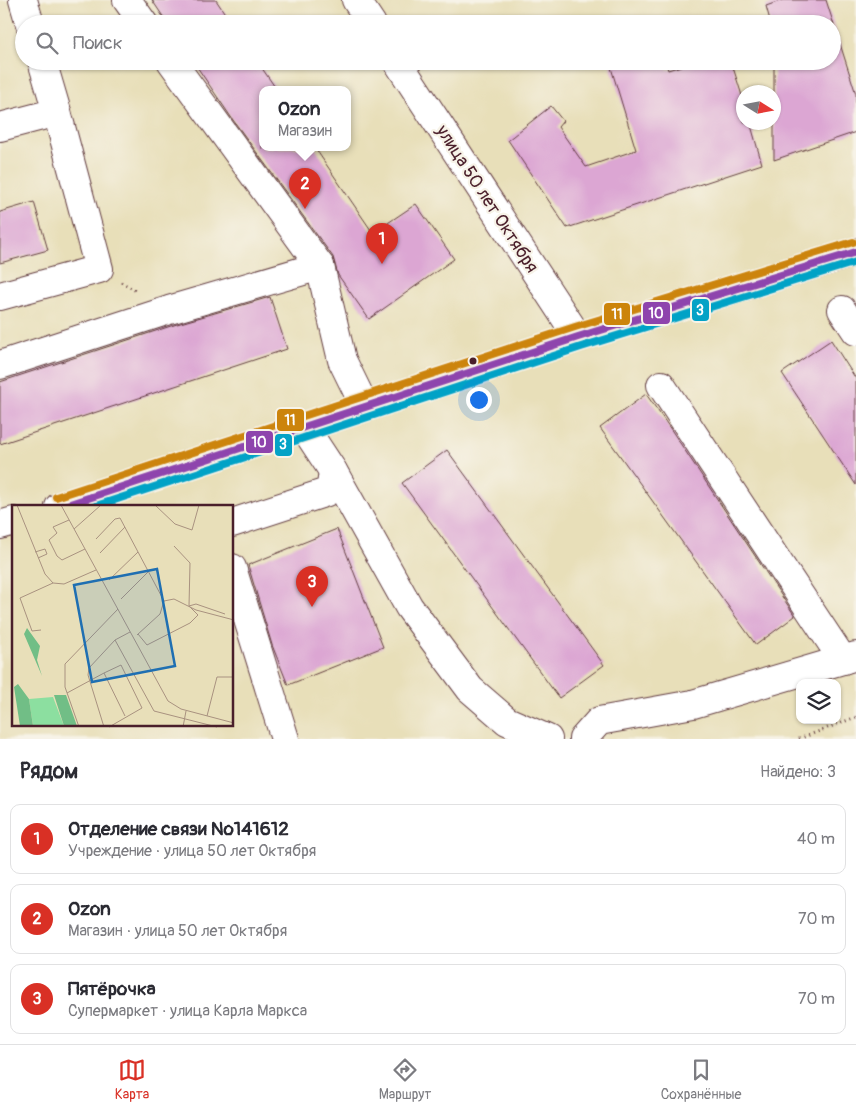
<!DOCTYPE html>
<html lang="ru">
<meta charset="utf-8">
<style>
:root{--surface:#fff;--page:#f2f2f3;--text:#2b2b33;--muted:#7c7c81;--line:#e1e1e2;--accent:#d93025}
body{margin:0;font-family:Pangolin,sans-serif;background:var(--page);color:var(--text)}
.controls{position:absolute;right:15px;bottom:15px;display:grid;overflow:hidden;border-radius:10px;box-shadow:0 1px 4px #0004}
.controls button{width:45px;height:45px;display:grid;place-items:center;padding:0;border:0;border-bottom:1px solid var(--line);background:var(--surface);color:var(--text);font:25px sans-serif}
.compass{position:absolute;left:736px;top:85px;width:45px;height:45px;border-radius:50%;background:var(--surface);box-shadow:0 1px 4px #0004;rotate:101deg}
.you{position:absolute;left:478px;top:399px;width:18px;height:18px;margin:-12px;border:4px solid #fff;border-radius:50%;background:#1a73e8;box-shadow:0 0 0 8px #1a73e833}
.badge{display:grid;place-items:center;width:32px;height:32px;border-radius:50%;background:var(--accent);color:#fff;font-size:16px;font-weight:700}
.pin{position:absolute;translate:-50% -41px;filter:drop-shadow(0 1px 2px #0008)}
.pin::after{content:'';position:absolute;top:26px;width:18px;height:15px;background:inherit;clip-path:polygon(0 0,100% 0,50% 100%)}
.popup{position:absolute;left:259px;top:86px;width:92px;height:65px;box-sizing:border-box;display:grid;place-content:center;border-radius:10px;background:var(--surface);filter:drop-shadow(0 1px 4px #0005);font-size:16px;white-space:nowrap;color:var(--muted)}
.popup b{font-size:19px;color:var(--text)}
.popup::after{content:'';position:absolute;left:50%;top:100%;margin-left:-10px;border:10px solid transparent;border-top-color:var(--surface)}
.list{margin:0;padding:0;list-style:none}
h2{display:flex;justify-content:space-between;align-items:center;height:65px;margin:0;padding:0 20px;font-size:21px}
h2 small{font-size:16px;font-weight:400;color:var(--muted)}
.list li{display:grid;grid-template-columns:32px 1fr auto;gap:15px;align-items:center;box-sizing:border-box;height:70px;margin:0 10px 10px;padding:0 10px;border:1px solid var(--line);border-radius:10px}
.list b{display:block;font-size:19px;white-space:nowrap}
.list p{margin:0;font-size:16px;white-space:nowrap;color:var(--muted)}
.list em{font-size:16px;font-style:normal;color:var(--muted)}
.icon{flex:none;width:28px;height:28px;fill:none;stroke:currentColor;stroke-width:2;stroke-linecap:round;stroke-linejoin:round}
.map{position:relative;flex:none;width:856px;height:739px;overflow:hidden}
.search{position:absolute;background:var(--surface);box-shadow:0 1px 4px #0004;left:15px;right:15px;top:15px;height:55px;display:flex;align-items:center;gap:12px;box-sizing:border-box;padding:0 18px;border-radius:28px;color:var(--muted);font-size:19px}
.sheet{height:305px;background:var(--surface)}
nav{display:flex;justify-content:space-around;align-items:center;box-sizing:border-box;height:70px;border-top:1px solid var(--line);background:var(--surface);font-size:14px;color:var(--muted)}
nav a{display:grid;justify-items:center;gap:2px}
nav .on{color:var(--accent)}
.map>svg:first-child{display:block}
.building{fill:#dca6d3}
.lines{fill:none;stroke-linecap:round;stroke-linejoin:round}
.minor-casing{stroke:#623c40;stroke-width:30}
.path{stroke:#623c40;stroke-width:3;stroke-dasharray:1 4;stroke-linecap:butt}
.minor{stroke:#fff;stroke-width:28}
.bus-1-casing{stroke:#f7f3e8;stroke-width:11}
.bus-2-casing{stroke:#f7f3e8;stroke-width:11}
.bus-3-casing{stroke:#f7f3e8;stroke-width:11}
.bus-1{stroke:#8e44ad;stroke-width:8}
.bus-2{stroke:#04a2c6;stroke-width:8}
.bus-3{stroke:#cc840b;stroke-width:8}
.bus-dot{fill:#4a1f2b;stroke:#f7f3e8;stroke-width:2}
.labels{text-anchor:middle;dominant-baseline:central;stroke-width:4.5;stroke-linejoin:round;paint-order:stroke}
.street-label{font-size:18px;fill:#4a1f2b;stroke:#f7f3e8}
.inset-road{fill:none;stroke:#a99280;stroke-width:1}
.view{fill:#1f6fb2;fill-opacity:0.15;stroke:#1f6fb2;stroke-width:2.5}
.inset-edge{fill:none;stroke:#4a1f2b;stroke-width:2.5}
.line-badge{stroke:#f7f3e8;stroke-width:2}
.badge-label{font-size:14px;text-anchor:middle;font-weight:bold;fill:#fff}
</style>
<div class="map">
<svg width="856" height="739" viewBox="0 0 856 739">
<rect width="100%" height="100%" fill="#f7f3e8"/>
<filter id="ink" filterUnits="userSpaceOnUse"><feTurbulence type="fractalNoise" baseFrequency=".02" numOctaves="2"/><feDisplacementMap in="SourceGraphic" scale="10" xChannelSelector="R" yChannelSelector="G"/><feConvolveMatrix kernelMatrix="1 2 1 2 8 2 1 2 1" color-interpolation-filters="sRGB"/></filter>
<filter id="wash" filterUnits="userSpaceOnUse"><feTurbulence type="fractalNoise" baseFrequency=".0096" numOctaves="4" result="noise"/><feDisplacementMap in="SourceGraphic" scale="20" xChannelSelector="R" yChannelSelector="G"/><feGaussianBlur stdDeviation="1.12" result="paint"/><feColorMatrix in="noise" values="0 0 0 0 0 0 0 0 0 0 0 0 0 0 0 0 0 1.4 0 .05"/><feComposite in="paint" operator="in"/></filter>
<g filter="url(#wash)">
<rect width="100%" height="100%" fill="#e8dfb9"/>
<g id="blocks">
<g class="building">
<polygon points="152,0 216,0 232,24 168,24"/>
<polygon points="783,0 826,0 856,94 856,132 774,160 774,61 832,61 832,24 771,24 766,6"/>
<polygon points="193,61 257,61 277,90 262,90 262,148 315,148 373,233 416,204 454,259 369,319 338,275 333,257 233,120"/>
<polygon points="609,61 665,61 668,70 697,61 731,61 744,102 744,122 750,122 762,164 567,228 508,140 551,106 563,121 558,127 586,167 636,150"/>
<polygon points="34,202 48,250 0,263 0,212"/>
<polygon points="270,297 287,349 0,444 0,382 177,324"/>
<polygon points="831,340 856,379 856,485 782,373"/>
<polygon points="646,394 672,431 795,616 756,645 600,428"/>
<polygon points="447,450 604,665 559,698 402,483"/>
<polygon points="337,529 383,647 288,685 272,645 248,565"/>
</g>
</g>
</g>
<g filter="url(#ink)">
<use href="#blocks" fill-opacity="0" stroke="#623c40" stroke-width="1"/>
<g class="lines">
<defs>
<g id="minor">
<polyline points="23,0 30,24"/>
<polyline points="127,0 144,24"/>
<polyline points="356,0 372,24"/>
<polyline points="42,61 57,112"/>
<polyline points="397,61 578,337"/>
<polyline points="0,127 57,112 99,269 0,296"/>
<polyline points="320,266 342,360 365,407"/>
<polyline points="842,310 856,331"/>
<polyline points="0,365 169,310 320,266 171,61"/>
<polyline points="661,385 843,660"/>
<polyline points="304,427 333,471 409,607 470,689 507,721 548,739"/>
<polyline points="59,507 578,337 856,252"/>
<polyline points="232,523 327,492 331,486 333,471"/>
<polyline points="0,525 14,521"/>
<polyline points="232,568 285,739"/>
<polyline points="583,739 599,721 693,704 856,656"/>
</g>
</defs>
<use href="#minor" class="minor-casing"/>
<g class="path">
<polyline points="121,282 138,292"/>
<polyline points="799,739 856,717"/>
</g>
<use href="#minor" class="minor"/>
<defs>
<polyline id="bus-1" points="61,507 578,337 856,252"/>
<polyline id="bus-2" points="93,507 581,347 856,262"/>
<polyline id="bus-3" points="56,497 575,327 853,242"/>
</defs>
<use href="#bus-1" class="bus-1-casing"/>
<use href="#bus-2" class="bus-2-casing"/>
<use href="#bus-3" class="bus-3-casing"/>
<use href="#bus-1" class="bus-1"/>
<use href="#bus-2" class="bus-2"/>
<use href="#bus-3" class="bus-3"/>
</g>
</g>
<circle class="bus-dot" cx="473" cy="361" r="4.5"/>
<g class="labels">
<g class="street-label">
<text transform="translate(487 199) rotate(57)">улица 50 лет Октября</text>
</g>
</g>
<g transform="translate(12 505)">
<rect width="221" height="221" fill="#e8dfb9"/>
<path d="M 41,192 L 52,221 L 21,221 L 17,194 Z" fill="#8cdfa0"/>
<path d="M 15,123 L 28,141 L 25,155 L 30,171 L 12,129 ZM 6,179 L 17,194 L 21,221 L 8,221 L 2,182 ZM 42,190 L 54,190 L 65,221 L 52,221 Z" fill="#71be86"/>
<path class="inset-road" d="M 5,0 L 33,69 L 41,78 L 52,79 L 84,65M 49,0 L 156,196 L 169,204 L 222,218M 143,0 L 163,19 L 180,25 L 187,0M 57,15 L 41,22 L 45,28 L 37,35 L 45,51 L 50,55 L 73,44M 62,24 L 89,0M 84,34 L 103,14 L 108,13 L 152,96M 23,47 L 33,44 L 35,49 L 26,53M 88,48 L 113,22M 97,75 L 126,47M 109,94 L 136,67M 177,101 L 184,99 L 213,109M 29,125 L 20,126 L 8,93 L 41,78M 126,129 L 135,140 L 178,118 L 186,110 L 177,101 L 178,58 L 162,41M 125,130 L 148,109 L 152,96 L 162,94 L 184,105 L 222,115M 103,135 L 118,127M 55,188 L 92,168M 195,211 L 205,172 L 222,172M 67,222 L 53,182 L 53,159 L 106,104M 92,222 L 76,170 L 77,163 L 103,135 L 142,206 L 205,222M 97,222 L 130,203 L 109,160 L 92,168 L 113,211M 171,222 L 174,206"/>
<path class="view" d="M 145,64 L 163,161 L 80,177 L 62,80 Z"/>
<rect width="221" height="221" class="inset-edge"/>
</g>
<g class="line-badge">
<rect x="691" y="298" width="19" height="24" rx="5" fill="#04a2c6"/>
<rect x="642" y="301" width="29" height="24" rx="5" fill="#8e44ad"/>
<rect x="603" y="302" width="28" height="24" rx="5" fill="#cc840b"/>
<rect x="276" y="408" width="29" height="24" rx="5" fill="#cc840b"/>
<rect x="245" y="430" width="29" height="24" rx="5" fill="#8e44ad"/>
<rect x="274" y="433" width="19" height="24" rx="5" fill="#04a2c6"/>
</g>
<g class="badge-label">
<text x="700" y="315">3</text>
<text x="656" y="318">10</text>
<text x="617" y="319">11</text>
<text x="290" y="425">11</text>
<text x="259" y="447">10</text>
<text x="283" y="449">3</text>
</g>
</svg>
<div class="controls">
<button><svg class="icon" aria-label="layers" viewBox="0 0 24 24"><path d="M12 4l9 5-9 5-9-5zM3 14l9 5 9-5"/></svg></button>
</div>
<svg class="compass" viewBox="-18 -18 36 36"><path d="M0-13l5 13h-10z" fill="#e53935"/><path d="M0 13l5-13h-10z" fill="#7c7c81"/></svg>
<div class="you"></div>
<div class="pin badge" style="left:382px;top:264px">1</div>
<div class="pin badge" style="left:305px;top:209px">2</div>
<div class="popup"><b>Ozon</b>Магазин</div>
<div class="pin badge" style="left:312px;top:607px">3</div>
<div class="search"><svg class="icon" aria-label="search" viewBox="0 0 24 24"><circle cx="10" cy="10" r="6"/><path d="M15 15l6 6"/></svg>Поиск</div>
</div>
<section class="sheet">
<h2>Рядом<small>Найдено: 3</small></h2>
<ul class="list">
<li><span class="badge">1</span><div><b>Отделение связи №141612</b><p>Учреждение · улица 50 лет Октября</p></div><em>40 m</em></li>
<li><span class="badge">2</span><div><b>Ozon</b><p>Магазин · улица 50 лет Октября</p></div><em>70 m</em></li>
<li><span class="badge">3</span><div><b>Пятёрочка</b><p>Супермаркет · улица Карла Маркса</p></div><em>70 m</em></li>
</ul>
</section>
<nav>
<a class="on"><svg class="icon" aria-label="map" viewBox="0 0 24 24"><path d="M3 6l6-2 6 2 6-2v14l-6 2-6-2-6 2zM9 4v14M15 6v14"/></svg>Карта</a>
<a><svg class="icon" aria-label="directions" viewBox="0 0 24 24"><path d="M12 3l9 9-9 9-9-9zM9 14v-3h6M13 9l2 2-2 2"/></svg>Маршрут</a>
<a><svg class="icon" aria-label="saved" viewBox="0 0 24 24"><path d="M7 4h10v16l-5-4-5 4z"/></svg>Сохранённые</a>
</nav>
